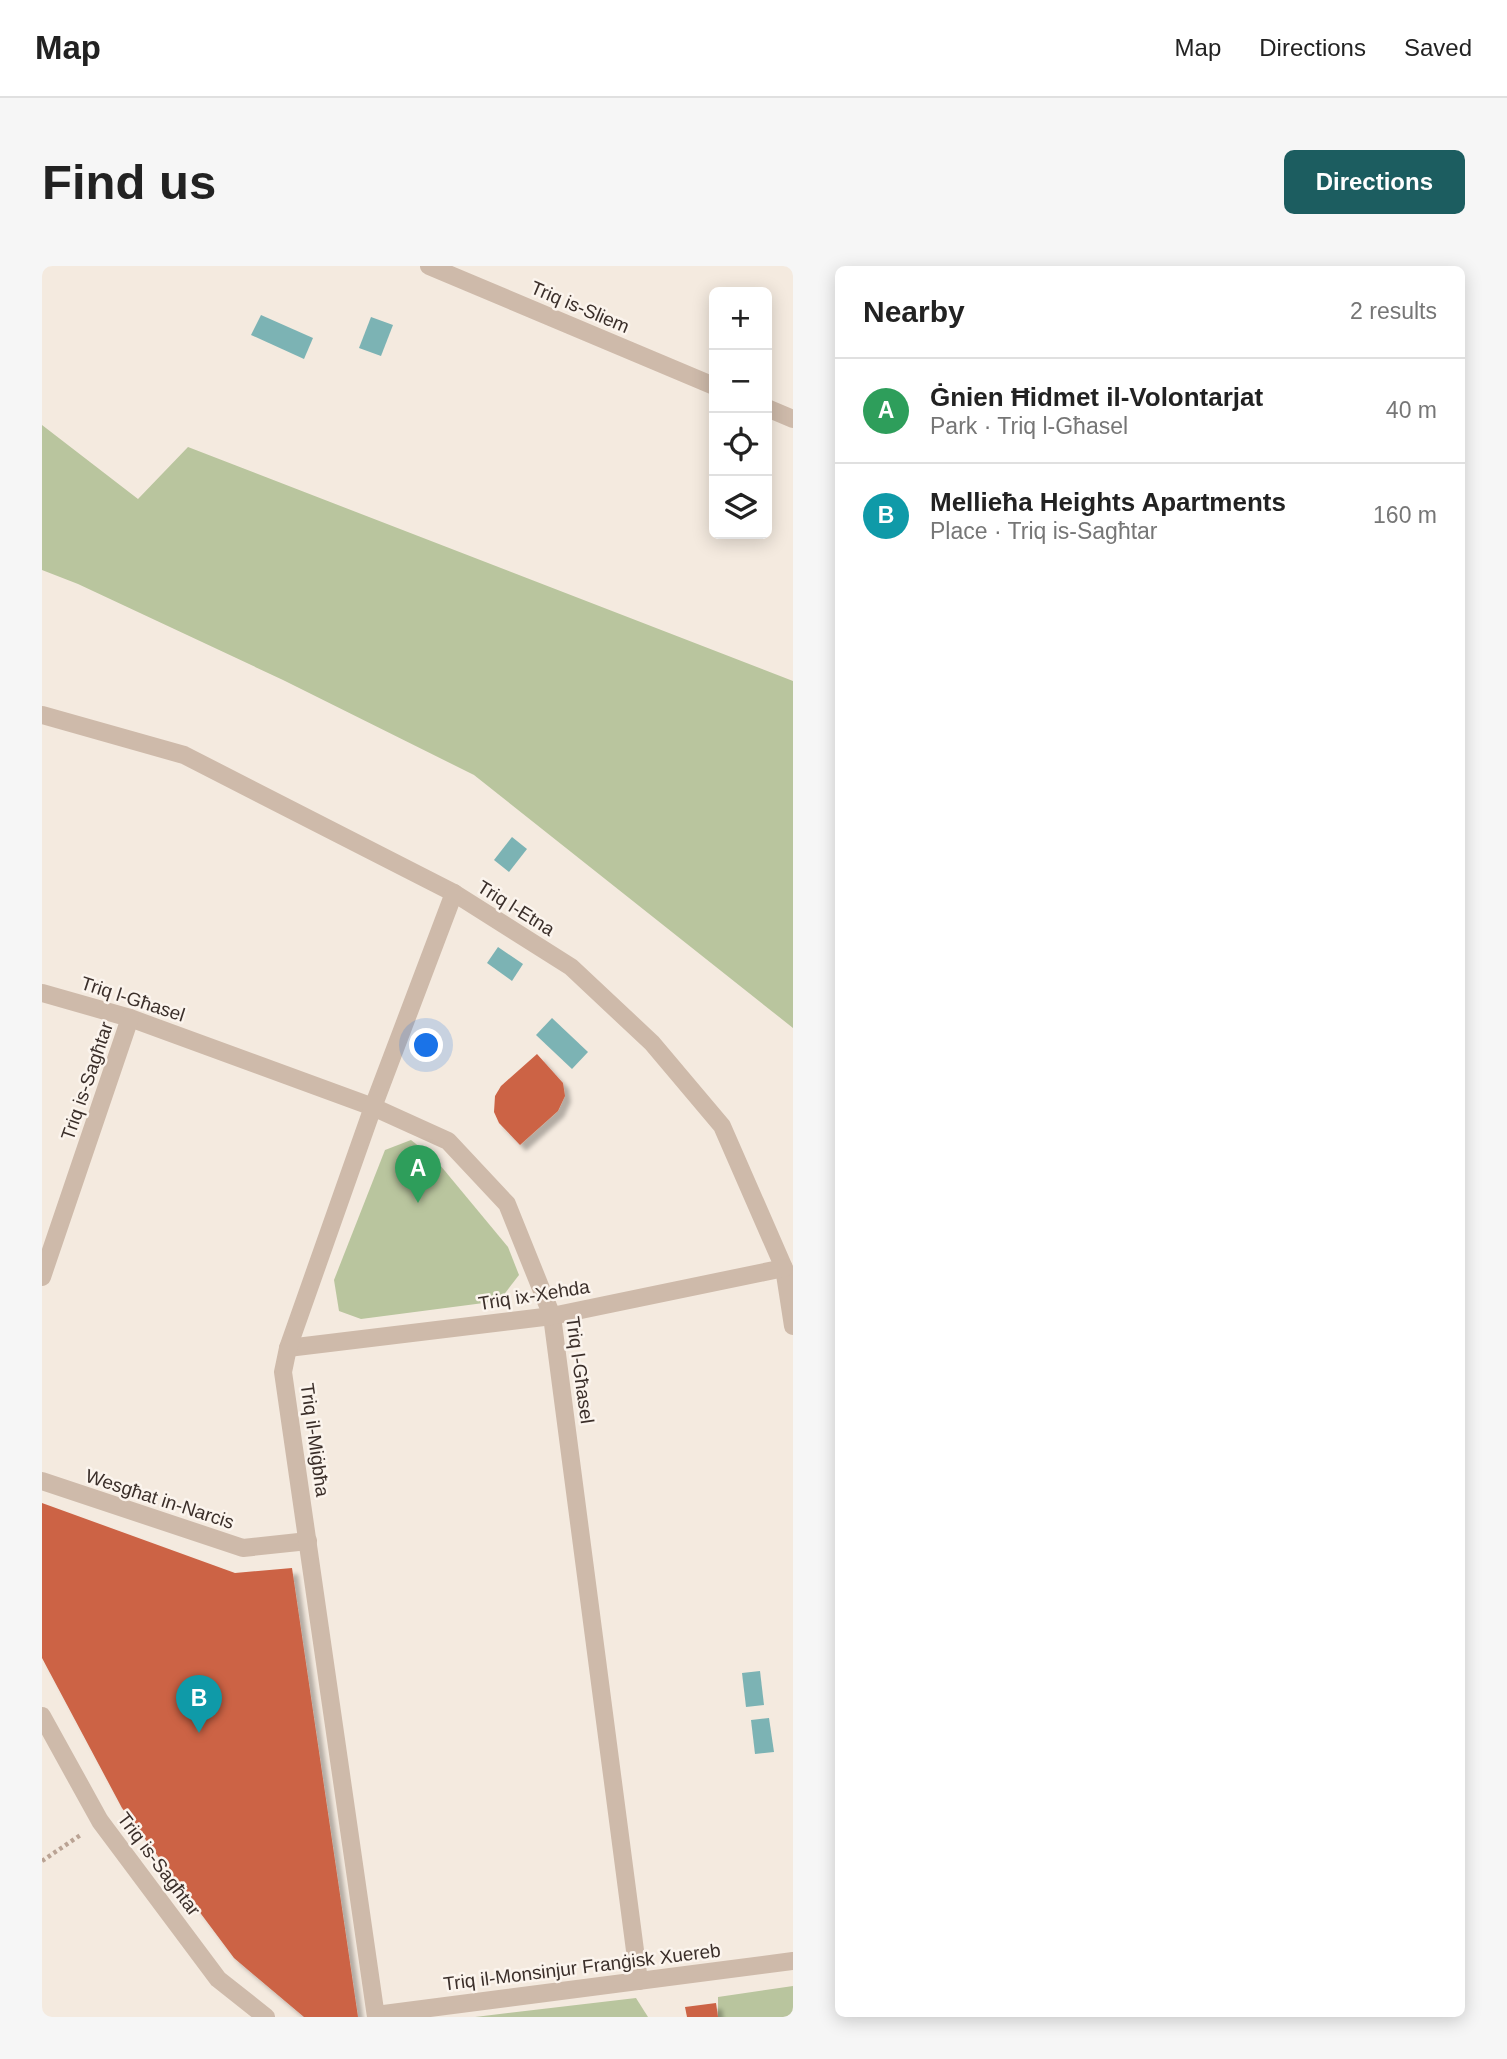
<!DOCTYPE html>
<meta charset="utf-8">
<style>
:root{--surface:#fff;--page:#f6f6f6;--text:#222;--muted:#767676;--line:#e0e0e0;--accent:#1c5d60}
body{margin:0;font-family:Arial,sans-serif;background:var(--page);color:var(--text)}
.controls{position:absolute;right:21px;top:21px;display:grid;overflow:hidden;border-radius:10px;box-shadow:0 4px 18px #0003}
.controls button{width:63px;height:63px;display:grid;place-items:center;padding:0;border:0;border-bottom:2px solid var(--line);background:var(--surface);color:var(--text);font:35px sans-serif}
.you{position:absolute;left:385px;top:780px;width:24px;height:24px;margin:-18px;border:5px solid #fff;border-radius:50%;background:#1a73e8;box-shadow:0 0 0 10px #1a73e833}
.badge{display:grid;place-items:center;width:46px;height:46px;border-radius:50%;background:var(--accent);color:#fff;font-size:23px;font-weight:700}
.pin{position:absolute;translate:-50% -58px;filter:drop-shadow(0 2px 4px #0008)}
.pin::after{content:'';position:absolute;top:37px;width:24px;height:21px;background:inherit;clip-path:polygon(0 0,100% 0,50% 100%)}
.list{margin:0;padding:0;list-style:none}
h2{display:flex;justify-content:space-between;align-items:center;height:91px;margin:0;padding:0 28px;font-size:30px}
h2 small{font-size:23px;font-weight:400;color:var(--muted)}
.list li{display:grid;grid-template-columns:46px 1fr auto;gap:21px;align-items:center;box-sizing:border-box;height:105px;padding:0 28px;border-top:2px solid var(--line)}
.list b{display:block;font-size:26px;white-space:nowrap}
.list p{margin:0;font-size:23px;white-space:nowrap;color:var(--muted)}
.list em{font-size:23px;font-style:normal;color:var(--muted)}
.icon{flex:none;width:38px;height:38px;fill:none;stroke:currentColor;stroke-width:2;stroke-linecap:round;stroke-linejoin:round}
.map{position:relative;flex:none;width:751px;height:1751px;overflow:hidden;border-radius:10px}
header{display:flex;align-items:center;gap:42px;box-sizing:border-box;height:98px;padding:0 35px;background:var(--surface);border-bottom:2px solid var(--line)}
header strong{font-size:33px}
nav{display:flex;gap:38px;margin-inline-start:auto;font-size:24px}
.intro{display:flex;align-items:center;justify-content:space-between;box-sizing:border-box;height:168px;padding:0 42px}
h1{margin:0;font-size:49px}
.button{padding:18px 32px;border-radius:10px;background:var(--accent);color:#fff;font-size:24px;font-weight:700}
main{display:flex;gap:42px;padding:0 42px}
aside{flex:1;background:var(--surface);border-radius:10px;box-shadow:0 4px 18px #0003}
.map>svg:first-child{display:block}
.green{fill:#b9c59e}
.water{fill:#7cb3b4}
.building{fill:#cc6345;filter:url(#shadow)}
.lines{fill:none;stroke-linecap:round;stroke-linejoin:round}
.path{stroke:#baa394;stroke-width:4.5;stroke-dasharray:3.5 3.5;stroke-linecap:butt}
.street{stroke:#cebaaa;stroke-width:18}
.labels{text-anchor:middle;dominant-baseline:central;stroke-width:5;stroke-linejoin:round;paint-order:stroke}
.street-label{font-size:19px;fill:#3b2f2a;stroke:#fbf4ed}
</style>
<header>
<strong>Map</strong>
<nav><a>Map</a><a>Directions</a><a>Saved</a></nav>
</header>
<div class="intro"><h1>Find us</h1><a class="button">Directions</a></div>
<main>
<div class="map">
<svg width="751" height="1751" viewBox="0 0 751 1751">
<defs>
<filter id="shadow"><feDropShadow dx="6" dy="6" stdDeviation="2" flood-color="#0004"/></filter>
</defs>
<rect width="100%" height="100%" fill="#f4eadf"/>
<g class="green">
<polygon points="0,159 96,233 146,181 751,415 751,762 432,509 241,414 36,318 0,304"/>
<polygon points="369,874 393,893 466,981 477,1009 457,1035 319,1053 297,1045 292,1014 343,884"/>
<polygon points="751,1720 751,1751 676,1751 676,1731"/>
<polygon points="594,1732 606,1751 433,1751"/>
</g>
<g class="water">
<polygon points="219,49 271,72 262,93 209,69"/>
<polygon points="329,51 351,59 339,90 317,82"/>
<polygon points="470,571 485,583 467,606 452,594"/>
<polygon points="456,681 481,698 470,715 445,697"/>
<polygon points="510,752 546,786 530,803 494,769"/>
<polygon points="718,1405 722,1439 704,1441 700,1407"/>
<polygon points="727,1452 732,1486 713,1488 709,1454"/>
</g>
<g class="building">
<polygon points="495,788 521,817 523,830 516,845 478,879 457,857 452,846 453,830 459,820"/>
<polygon points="0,1237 193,1307 250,1302 316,1751 262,1751 192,1692 80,1542 0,1392"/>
<polygon points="674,1737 676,1751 645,1751 643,1741"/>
</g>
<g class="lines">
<polyline class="path" points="0,1595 40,1568"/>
<g class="street">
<polyline points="387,0 672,120"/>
<polyline points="725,142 751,153"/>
<polyline points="0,449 142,489 412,627 529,701 610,777 680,860 742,1002 751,1060"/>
<polyline points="0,727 88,752 331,841 406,875 465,938 510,1050 597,1715"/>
<polyline points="0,1011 88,752"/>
<polyline points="246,1082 510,1050 742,1002"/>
<polyline points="0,1215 201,1282 266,1275"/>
<polyline points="0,1450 58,1555 176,1713 224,1751"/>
<polyline points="334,1749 751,1695"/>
<polyline points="334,1751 241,1106 246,1082 331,841 412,627"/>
</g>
</g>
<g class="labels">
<g class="street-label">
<text transform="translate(538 41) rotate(23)">Triq is-Sliem</text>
<text transform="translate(474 642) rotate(32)">Triq l-Etna</text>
<text transform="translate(91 733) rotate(18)">Triq l-Għasel</text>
<text transform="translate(45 815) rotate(-71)">Triq is-Sagħtar</text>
<text transform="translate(492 1029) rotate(-9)">Triq ix-Xehda</text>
<text transform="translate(538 1104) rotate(82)">Triq l-Għasel</text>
<text transform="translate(273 1174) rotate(82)">Triq il-Miġbħa</text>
<text transform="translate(118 1233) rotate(18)">Wesgħat in-Narcis</text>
<text transform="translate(117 1598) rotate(53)">Triq is-Sagħtar</text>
<text transform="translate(540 1701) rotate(-7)">Triq il-Monsinjur Franġisk Xuereb</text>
</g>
</g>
</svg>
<div class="controls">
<button>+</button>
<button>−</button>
<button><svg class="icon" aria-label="locate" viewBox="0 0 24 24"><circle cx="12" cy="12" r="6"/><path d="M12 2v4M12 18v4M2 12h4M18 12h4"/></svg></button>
<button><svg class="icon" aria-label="layers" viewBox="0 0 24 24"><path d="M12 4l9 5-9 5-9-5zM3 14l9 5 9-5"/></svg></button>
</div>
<div class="you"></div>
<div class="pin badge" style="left:376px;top:937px;background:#2e9e5b">A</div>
<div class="pin badge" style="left:157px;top:1467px;background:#0f9aa8">B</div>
</div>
<aside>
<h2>Nearby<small>2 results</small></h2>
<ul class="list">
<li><span class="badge" style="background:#2e9e5b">A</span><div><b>Ġnien Ħidmet il-Volontarjat</b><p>Park · Triq l-Għasel</p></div><em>40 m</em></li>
<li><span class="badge" style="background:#0f9aa8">B</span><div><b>Mellieħa Heights Apartments</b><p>Place · Triq is-Sagħtar</p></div><em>160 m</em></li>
</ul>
</aside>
</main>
